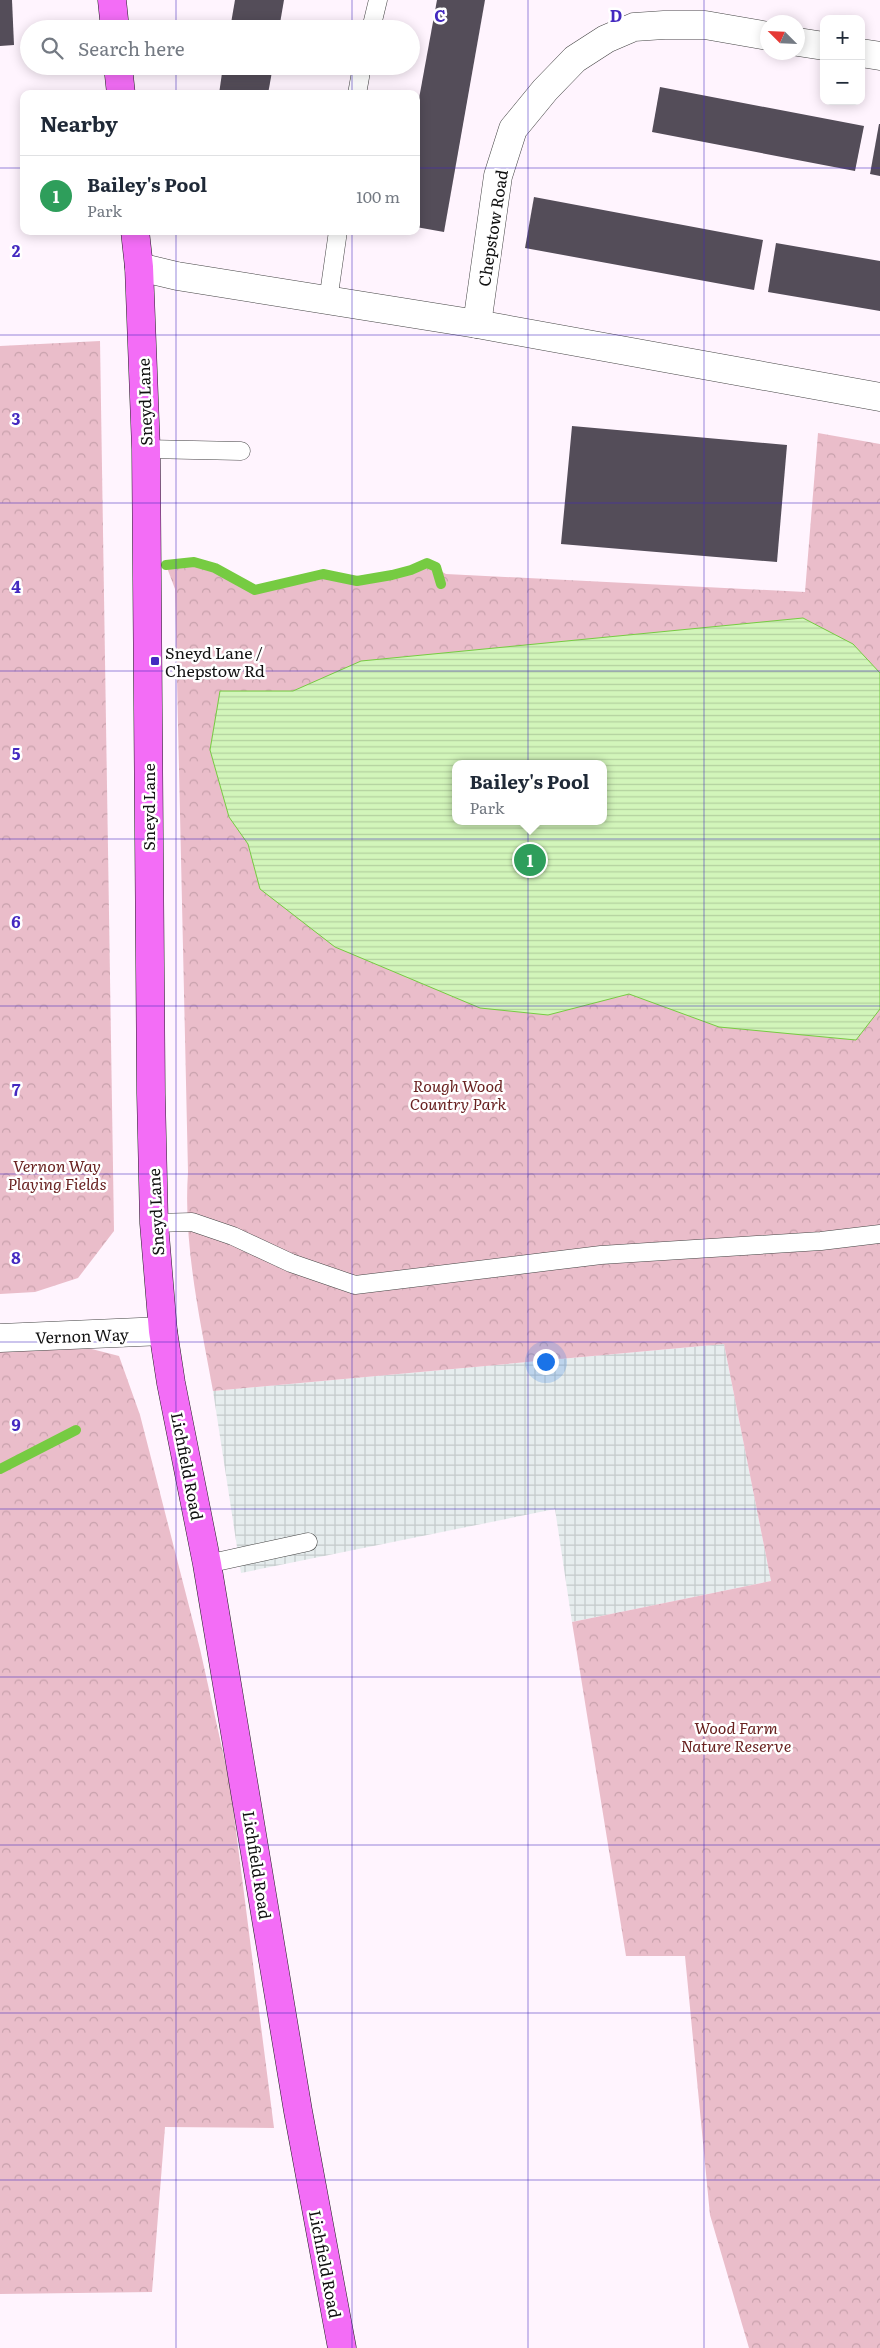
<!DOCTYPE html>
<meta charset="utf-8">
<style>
:root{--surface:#fff;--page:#f6f6f7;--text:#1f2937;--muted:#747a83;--line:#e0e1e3;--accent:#1a73e8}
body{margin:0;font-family:Literata,serif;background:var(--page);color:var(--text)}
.controls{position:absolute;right:15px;top:15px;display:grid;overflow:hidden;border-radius:10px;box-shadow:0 2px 12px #0003}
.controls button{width:45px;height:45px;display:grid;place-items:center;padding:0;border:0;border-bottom:1px solid var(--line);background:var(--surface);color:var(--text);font:25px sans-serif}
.compass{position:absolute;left:760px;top:15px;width:45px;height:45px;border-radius:50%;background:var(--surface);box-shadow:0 2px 12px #0003;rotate:294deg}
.you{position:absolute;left:545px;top:1361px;width:18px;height:18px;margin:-12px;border:4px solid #fff;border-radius:50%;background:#1a73e8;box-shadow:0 0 0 8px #1a73e833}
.badge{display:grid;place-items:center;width:32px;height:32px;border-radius:50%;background:var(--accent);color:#fff;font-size:16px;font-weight:700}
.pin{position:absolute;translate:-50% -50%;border:2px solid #fff;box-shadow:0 1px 5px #0006}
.popup{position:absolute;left:452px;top:760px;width:155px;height:65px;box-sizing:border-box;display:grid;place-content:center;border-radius:10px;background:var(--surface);filter:drop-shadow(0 1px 4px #0005);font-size:16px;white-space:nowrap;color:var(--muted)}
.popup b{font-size:19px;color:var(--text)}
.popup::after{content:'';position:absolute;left:50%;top:100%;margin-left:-10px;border:10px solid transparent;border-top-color:var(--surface)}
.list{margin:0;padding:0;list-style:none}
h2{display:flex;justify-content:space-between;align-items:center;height:65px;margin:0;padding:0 20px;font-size:21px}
h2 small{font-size:16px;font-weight:400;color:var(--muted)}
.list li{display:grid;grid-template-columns:32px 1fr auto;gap:15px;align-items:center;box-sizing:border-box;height:80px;padding:0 20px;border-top:1px solid var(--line)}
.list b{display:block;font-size:19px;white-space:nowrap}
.list p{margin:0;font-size:16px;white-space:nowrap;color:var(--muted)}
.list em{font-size:16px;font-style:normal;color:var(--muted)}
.icon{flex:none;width:28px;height:28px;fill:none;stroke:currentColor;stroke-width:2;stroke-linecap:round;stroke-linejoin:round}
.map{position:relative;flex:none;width:880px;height:2348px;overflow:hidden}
.search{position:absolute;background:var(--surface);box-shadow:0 2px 12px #0003;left:20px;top:20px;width:400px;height:55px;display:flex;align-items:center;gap:12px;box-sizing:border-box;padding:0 18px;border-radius:28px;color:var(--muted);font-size:19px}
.panel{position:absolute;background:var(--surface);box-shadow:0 2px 12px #0003;left:20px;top:90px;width:400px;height:145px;border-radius:10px}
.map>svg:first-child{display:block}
.industrial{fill:url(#industrial-grid)}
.park{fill:url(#park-crowns);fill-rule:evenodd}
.water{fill:url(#water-rules);stroke:#76cb42;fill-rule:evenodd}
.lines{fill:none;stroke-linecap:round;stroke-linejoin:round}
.stream{stroke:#76cb42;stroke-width:10}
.building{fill:#544d59}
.lane-casing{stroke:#444;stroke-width:19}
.street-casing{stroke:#444;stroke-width:29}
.primary-casing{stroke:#222;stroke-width:29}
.lane{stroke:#fff;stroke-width:18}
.street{stroke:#fff;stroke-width:28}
.primary{stroke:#f36df6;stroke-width:28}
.grid{fill:none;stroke:#4429c0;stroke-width:1;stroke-opacity:0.55}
.poi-dot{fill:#4429c0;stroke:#fff;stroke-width:2}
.labels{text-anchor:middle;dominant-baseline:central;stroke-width:5;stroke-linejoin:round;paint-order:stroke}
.street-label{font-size:16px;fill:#111;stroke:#fff}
.poi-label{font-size:16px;fill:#111;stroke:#fff;text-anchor:start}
.park-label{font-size:16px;font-style:italic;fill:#692221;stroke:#fff}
.grid-label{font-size:16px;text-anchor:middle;font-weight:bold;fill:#4429c0;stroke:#fff;stroke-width:5;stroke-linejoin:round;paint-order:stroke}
</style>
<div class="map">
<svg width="880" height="2348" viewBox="0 0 880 2348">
<defs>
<pattern id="industrial-grid" width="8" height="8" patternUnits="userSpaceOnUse" patternTransform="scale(1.25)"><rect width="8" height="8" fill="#e6edee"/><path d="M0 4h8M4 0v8" fill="none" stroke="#c4cacb"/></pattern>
<pattern id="park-crowns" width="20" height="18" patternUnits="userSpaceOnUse" patternTransform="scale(1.25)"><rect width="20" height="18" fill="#eabdca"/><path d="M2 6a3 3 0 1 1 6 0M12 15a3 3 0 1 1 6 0" fill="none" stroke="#c8a1ac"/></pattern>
<pattern id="water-rules" width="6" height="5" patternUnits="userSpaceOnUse" patternTransform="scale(1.25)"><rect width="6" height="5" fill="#d2f5ba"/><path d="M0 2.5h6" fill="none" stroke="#b3d19f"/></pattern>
</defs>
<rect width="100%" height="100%" fill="#fff4fe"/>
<polygon class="industrial" points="724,1344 771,1581 572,1622 555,1509 241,1573 213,1391"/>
<g class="park">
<polygon points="100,341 114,1231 78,1278 35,1292 0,1294 0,346"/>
<path d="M 818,433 L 880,444 L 880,2348 L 749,2348 L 710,2215 L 685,1956 L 626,1956 L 572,1622 L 771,1581 L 724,1344 L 213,1391 C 200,1319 183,1244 188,1172 L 175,589 L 166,565 L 194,562 L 215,568 L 255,590 L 323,574 L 357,581 L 392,575 L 411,570 L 427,563 L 446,574 L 805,592 ZM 456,764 L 604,764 L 604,821 L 456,821 Z"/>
<polygon points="80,1346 119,1356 140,1415 200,1649 230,1784 274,2128 165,2127 152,2292 0,2294 0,1351"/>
</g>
<path class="water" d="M 803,618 L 853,644 L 880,673 L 880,1009 L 856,1040 L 719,1027 L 629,994 L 548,1015 L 480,1008 L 335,947 L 260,889 L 248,844 L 229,817 L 210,750 L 220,691 L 293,691 L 361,661 ZM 456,764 L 604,764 L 604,821 L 456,821 Z"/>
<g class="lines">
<g class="stream">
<polyline points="166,565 194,562 215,568 255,590 323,574 357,581 392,575 411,570 427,563 436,567 441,584"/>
<polyline points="0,1469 76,1430"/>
</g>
</g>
<g class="building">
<polygon points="0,0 12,0 14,45 0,46"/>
<polygon points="235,0 284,0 279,29 230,29"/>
<polygon points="437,0 485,0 444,232 416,227 416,115"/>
<polygon points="223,66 273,66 268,94 219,94"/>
<polygon points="660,87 864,126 855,171 652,132"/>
<polygon points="879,124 880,124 880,176 870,174"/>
<polygon points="534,197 763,240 754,290 525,248"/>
<polygon points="776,243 880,261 880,311 768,292"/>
<polygon points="572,426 787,445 777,562 561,544"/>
</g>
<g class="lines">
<defs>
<g id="lane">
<polyline points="371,29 378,0"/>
<polyline points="357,94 362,66"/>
<polyline points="328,301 338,231"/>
<polyline points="146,449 241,451"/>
<polyline points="154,1223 192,1222 233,1236 291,1263 355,1285 601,1255 821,1241 880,1234"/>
<polyline points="207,1564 308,1542"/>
</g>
<g id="street">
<polyline points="798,42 824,46"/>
<polyline points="861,53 880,56"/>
<polyline points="139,267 177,276 477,324 880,397"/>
<polyline points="477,324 498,176 513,129 545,90 575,59 606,39 634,27 664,25 705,25 768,36"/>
<polyline points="0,1338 163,1331"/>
</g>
<g id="primary">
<polyline points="112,0 115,29"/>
<polyline points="118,66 121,94"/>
<polyline points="135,231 139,267 146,449 151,1094 154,1223 163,1331 171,1383 207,1564 298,2111 342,2348"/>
</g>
</defs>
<use href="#lane" class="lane-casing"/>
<use href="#street" class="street-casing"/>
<use href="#primary" class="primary-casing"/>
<use href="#lane" class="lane"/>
<use href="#street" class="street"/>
<use href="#primary" class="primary"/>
</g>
<path class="grid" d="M 176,0 L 176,29M 352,0 L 352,29M 528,0 L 528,2348M 704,0 L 704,2348M 176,66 L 176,94M 352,66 L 352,94M 0,168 L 24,168M 416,168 L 880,168M 176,231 L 176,2348M 352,231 L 352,2348M 0,335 L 880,335M 0,503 L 880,503M 0,671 L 880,671M 0,839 L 880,839M 0,1006 L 880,1006M 0,1174 L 880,1174M 0,1342 L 880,1342M 0,1509 L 880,1509M 0,1677 L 880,1677M 0,1845 L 880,1845M 0,2013 L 880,2013M 0,2180 L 880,2180"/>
<rect class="poi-dot" x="150" y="656" width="10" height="10" rx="2.5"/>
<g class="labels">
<g class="street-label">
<text transform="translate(492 228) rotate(-81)">Chepstow Road</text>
<text transform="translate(144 402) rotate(-92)">Sneyd Lane</text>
<text transform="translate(148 807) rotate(-90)">Sneyd Lane</text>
<text transform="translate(155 1212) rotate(-93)">Sneyd Lane</text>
<text transform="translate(82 1335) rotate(-2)">Vernon Way</text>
<text transform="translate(188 1466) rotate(79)">Lichfield Road</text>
<text transform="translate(258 1865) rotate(81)">Lichfield Road</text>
<text transform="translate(326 2264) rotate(79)">Lichfield Road</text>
</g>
<g class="poi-label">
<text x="165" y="652">Sneyd Lane /<tspan x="165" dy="18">Chepstow Rd</tspan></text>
</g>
<g class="park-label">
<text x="458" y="1085">Rough Wood<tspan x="458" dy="18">Country Park</tspan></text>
<text x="57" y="1165">Vernon Way<tspan x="57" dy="18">Playing Fields</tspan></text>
<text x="736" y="1727">Wood Farm<tspan x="736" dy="18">Nature Reserve</tspan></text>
</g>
</g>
<g class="grid-label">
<text x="440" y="22">C</text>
<text x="616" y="22">D</text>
<text x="16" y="257">2</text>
<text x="16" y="425">3</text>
<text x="16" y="593">4</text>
<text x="16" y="760">5</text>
<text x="16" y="928">6</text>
<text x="16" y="1096">7</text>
<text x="16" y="1264">8</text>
<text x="16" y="1431">9</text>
</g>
</svg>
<div class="controls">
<button>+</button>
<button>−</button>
</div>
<svg class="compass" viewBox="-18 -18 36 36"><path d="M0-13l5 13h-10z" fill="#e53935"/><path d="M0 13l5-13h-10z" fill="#747a83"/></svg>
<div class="you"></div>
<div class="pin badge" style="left:530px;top:860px;background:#2e9e5b">1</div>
<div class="popup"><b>Bailey's Pool</b>Park</div>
<div class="search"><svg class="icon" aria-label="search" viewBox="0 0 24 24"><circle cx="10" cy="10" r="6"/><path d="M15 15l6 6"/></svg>Search here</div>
<section class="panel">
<h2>Nearby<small></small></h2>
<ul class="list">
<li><span class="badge" style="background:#2e9e5b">1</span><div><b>Bailey's Pool</b><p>Park</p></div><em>100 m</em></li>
</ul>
</section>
</div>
